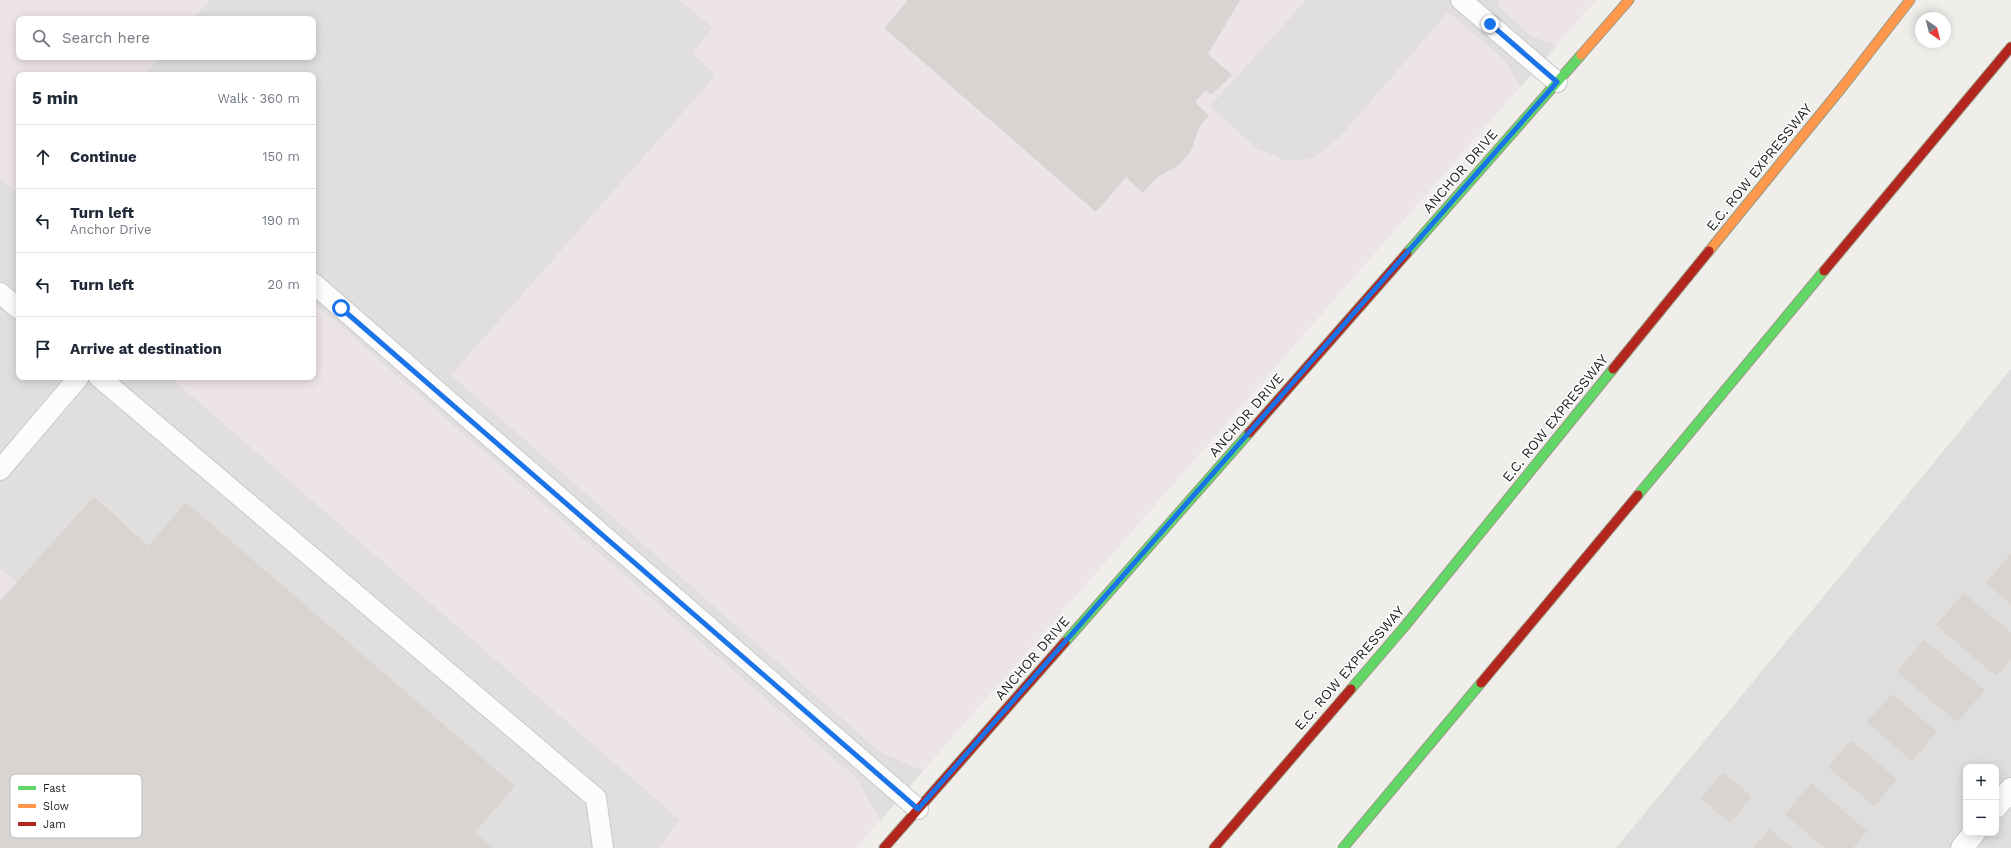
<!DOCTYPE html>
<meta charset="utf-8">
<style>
:root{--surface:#fff;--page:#f2f2f3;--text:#1f2937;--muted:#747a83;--line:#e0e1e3}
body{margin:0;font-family:"Work Sans",sans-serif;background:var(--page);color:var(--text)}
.controls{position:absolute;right:12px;bottom:12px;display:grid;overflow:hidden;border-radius:8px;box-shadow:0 2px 10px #0003}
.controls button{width:36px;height:36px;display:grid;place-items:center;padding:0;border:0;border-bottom:1px solid var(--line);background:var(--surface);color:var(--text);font:20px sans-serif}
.compass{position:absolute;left:1915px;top:12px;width:36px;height:36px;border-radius:50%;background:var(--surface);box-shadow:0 2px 10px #0003;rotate:145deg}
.stop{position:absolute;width:12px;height:12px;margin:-9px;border:3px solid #1a73e8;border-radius:50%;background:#fff}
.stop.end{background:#1a73e8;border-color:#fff;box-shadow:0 1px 4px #0008}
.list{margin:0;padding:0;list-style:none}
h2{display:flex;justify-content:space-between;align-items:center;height:52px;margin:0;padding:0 16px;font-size:17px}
h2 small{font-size:13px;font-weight:400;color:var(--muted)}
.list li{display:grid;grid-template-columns:26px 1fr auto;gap:12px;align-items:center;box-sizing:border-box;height:64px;padding:0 16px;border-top:1px solid var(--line)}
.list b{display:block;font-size:15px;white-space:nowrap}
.list p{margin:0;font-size:13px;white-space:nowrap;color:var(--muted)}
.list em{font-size:13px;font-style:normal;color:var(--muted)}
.icon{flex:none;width:22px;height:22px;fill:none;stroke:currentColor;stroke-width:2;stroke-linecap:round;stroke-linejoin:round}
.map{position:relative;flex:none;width:2011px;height:848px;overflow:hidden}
.search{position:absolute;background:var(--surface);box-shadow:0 2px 10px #0003;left:16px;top:16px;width:300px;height:44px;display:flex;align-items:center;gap:10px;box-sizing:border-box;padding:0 14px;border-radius:8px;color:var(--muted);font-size:15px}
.panel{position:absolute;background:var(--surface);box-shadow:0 2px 10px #0003;left:16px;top:72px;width:300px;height:308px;border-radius:8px}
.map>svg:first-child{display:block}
.residential{fill:#dfdedc;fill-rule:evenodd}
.industrial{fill:#ede4e9;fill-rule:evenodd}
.parking{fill:#e0dfde}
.building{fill:#d7d4d2}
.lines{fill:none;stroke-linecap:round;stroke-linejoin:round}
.lane-casing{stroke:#c9c8c7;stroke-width:22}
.street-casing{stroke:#c9c8c7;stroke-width:24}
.fast-casing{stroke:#999a82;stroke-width:11}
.slow-casing{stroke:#999a82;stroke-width:11}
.jam-casing{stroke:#999a82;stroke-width:11}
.lane{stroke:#fdfcfc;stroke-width:20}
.street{stroke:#fdfcfc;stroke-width:22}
.fast{stroke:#63d668;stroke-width:9}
.slow{stroke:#ff974d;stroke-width:9}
.jam{stroke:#b3261e;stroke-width:9}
.route{stroke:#1a73e8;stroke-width:5}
.labels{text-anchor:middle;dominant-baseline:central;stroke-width:3;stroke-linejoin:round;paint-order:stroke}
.street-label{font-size:14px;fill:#222;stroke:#fff}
.key{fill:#fff;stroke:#bdbdbd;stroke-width:1}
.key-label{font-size:11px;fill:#222}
</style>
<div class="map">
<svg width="2011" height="848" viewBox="0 0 2011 848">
<rect width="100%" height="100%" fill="#f0eeeb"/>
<path class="residential" d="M 2011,369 L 2011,848 L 1616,848 ZM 1966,767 L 1996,767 L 1996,833 L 1966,833 Z"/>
<path class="industrial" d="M 0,0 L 1596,0 L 856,848 L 0,848 ZM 19,19 L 313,19 L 313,57 L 19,57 ZM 19,75 L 313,75 L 313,377 L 19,377 Z"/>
<g class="parking">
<polygon points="210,0 680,0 713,28 692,53 716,75 451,375 880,752 923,771 881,820 855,777 313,302 313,75 144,75 160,57 313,57 313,19 193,19"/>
<polygon points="1306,0 1500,0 1497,4 1531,36 1557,45 1520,88 1506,61 1448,12 1339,138 1313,159 1284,160 1256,148 1210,106"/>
<polygon points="0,178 19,195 19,377 170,377 680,820 659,848 494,848 475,832 515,786 186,502 148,546 94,496 17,582 0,569"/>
</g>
<g class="building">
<polygon points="908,0 1240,0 1208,54 1232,75 1211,95 1206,90 1195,102 1209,116 1200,126 1191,151 1179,165 1156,178 1143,193 1126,177 1096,212 884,28"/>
<polygon points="94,496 148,546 186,502 515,786 475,832 494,848 0,848 0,601"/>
<polygon points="2011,554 2011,604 1986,583"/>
<polygon points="1964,593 2011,633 2011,659 1996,676 1936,625"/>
<polygon points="1924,640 1985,690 1957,722 1897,672"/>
<polygon points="1892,694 1937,732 1912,761 1867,722"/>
<polygon points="1851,740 1897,779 1874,806 1828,767"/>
<polygon points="1723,772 1752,797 1730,823 1701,798"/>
<polygon points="1811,783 1867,831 1853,848 1825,848 1785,814"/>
<polygon points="1770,829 1792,848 1753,848"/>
</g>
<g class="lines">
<defs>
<g id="lane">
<polyline points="1461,0 1557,82"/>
<polyline points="313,283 918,809"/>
<polyline points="0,293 19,309"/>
<polyline points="99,377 596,798 603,848"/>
<polyline points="0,470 79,377"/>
</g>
<g id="street">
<polyline points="1996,807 2011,789"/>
<polyline points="1962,848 1974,833"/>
</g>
<g id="fast">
<polyline points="1407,253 1581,55"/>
<polyline points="1638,495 1824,271"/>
<polyline points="1065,642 1249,433"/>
<polyline points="1351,689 1405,626 1613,369"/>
<polyline points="1343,848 1481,683"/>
</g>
<g id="slow">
<polyline points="1581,55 1629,0"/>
<polyline points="1709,251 1844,85 1910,0"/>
</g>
<g id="jam">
<polyline points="1824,271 2011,47"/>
<polyline points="1613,369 1709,251"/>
<polyline points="1249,433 1407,253"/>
<polyline points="1481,683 1638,495"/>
<polyline points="884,848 1065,642"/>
<polyline points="1214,848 1351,689"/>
</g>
</defs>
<use href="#lane" class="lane-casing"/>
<use href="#street" class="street-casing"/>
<use href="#fast" class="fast-casing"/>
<use href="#slow" class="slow-casing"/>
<use href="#jam" class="jam-casing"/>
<use href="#lane" class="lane"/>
<use href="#street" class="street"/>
<use href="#fast" class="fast"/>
<use href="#slow" class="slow"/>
<use href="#jam" class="jam"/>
</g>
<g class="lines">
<polyline class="route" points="341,308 918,809 1557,82 1490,24"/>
</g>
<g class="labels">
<g class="street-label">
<text transform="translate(1759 167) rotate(-51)">E.C. ROW EXPRESSWAY</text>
<text transform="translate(1460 171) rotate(-49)">ANCHOR DRIVE</text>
<text transform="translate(1246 415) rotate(-49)">ANCHOR DRIVE</text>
<text transform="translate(1555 418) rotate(-51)">E.C. ROW EXPRESSWAY</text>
<text transform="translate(1032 658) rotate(-49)">ANCHOR DRIVE</text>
<text transform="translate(1349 668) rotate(-49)">E.C. ROW EXPRESSWAY</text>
</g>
</g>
<rect x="10" y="774" width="132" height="64" rx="6" class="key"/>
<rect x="18" y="786" width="18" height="4" fill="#63d668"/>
<rect x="18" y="804" width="18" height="4" fill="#ff974d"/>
<rect x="18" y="822" width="18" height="4" fill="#b3261e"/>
<g class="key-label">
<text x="43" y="792">Fast</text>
<text x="43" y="810">Slow</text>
<text x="43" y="828">Jam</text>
</g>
</svg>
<div class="controls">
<button>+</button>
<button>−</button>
</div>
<svg class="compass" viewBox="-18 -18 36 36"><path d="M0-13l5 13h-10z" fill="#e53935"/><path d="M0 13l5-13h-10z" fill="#747a83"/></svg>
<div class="stop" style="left:341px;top:308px"></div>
<div class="stop end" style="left:1490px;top:24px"></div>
<div class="search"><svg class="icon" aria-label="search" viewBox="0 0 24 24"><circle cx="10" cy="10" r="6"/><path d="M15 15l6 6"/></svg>Search here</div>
<section class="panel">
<h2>5 min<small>Walk · 360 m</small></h2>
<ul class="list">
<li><svg class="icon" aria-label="ahead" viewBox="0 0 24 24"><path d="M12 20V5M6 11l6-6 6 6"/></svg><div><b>Continue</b></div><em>150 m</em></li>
<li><svg class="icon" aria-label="left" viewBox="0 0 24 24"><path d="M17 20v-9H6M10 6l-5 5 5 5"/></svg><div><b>Turn left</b><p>Anchor Drive</p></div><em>190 m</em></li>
<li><svg class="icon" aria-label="left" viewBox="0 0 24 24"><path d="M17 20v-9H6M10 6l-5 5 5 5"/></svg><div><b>Turn left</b></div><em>20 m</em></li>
<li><svg class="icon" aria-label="arrive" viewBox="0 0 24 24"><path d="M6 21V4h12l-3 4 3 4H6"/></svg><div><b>Arrive at destination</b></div></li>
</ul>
</section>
</div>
